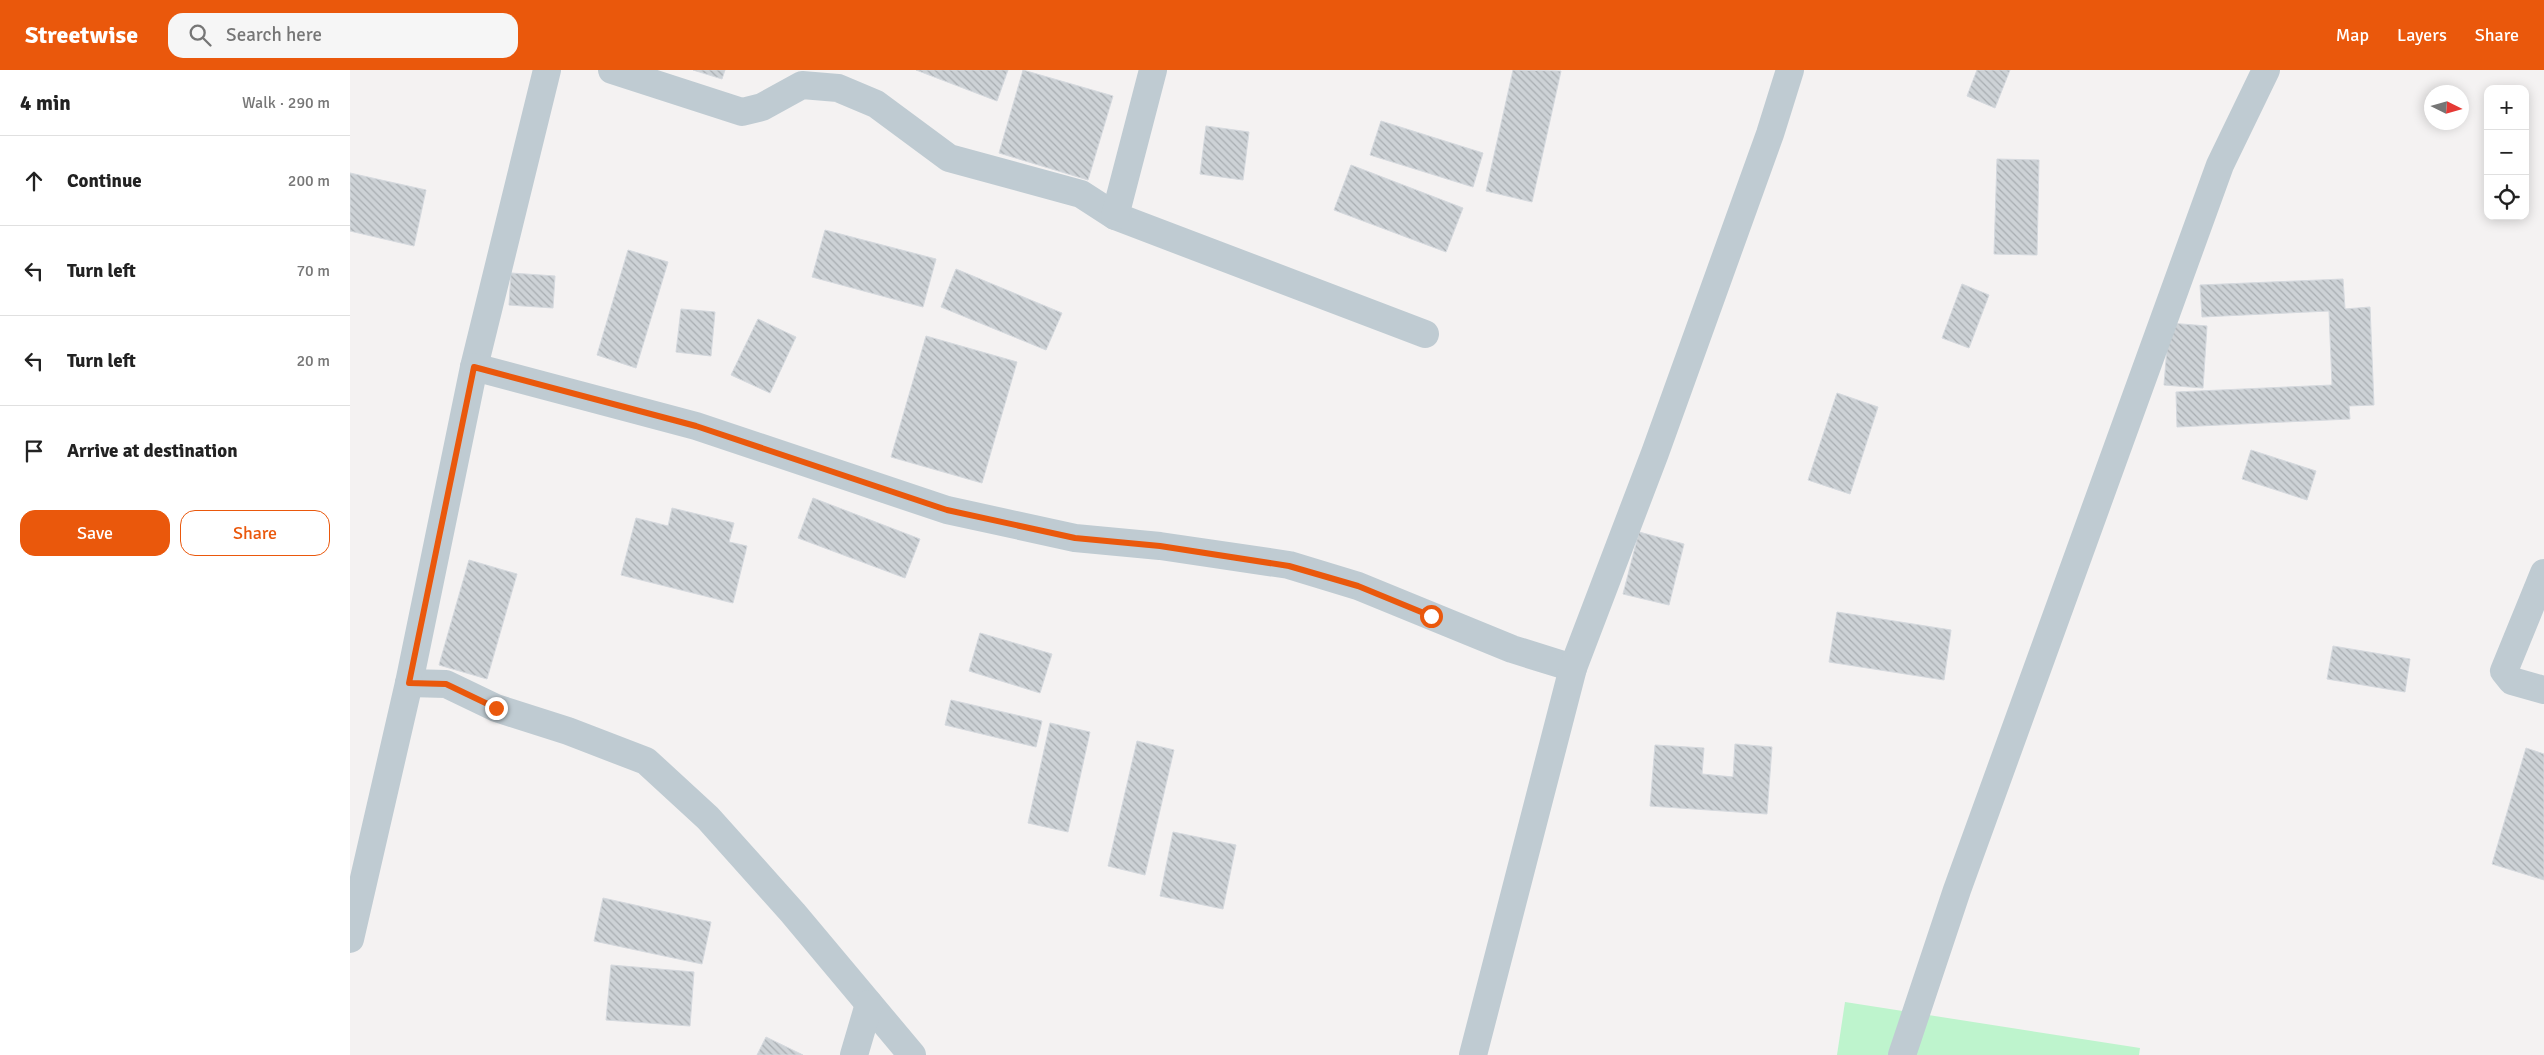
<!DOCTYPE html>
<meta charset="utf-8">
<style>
:root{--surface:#fff;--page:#f6f6f6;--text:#222;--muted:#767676;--line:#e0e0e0;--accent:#ea580c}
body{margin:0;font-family:Signika,sans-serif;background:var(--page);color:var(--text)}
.controls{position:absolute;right:15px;top:15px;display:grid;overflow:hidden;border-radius:10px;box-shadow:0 2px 12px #0003}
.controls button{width:45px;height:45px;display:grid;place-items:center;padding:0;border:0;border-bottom:1px solid var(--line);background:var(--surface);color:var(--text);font:25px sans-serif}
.compass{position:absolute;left:2074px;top:15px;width:45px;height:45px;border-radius:50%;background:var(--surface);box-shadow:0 2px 12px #0003;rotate:95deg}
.stop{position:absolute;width:15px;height:15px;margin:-11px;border:4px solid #ea580c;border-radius:50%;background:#fff}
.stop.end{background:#ea580c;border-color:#fff;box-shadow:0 1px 5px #0008}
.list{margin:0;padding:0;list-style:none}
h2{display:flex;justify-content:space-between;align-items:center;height:65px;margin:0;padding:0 20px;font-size:21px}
h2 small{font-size:16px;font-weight:400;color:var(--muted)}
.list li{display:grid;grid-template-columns:32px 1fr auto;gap:15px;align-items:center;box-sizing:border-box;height:90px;padding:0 20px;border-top:1px solid var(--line)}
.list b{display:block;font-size:19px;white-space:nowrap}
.list em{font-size:16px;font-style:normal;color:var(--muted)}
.actions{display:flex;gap:10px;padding:15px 20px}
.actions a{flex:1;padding:11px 0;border:1px solid var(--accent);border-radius:15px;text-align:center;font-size:18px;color:var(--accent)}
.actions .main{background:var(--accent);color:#fff}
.icon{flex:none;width:28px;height:28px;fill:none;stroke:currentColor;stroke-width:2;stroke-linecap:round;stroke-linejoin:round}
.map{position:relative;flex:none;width:2194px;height:985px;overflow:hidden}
header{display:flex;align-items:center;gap:30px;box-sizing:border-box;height:70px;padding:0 25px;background:var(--accent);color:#fff}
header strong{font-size:24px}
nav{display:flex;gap:28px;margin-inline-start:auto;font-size:18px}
.search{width:350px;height:45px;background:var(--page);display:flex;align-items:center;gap:12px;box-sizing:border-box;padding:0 18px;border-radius:15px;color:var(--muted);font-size:19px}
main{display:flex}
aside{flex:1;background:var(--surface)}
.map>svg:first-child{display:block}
.green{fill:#bef4cd}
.building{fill:url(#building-back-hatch);stroke:#d5d9de}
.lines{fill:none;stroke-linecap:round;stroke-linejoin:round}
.street{stroke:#bfcbd2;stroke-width:28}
.route{stroke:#ea580c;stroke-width:6}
</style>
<header>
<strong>Streetwise</strong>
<div class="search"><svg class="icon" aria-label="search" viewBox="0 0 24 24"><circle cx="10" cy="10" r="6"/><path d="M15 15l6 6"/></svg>Search here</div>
<nav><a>Map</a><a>Layers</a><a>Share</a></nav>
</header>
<main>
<aside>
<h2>4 min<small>Walk · 290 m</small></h2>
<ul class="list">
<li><svg class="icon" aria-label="ahead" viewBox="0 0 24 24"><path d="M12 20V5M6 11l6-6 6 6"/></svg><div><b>Continue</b></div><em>200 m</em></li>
<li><svg class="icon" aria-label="left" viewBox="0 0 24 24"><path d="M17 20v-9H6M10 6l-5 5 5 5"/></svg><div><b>Turn left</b></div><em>70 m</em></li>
<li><svg class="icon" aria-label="left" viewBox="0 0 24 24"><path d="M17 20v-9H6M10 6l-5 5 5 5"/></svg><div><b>Turn left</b></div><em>20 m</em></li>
<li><svg class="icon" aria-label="arrive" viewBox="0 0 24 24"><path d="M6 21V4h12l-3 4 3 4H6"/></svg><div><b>Arrive at destination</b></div></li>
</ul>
<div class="actions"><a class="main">Save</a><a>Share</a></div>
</aside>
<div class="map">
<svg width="2194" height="985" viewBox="0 0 2194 985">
<defs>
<pattern id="building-back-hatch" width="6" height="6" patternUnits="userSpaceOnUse" patternTransform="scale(1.25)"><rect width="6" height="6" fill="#cdd2d6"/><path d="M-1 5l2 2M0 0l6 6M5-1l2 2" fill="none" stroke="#a8adb1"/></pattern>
</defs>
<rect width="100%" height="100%" fill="#f4f2f2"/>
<polygon class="green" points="1495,932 1790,978 1789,985 1487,985"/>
<g class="building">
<polygon points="343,0 375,0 372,9"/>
<polygon points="566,0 658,0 647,31"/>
<polygon points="673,0 763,26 738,110 649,83"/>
<polygon points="1163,0 1211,1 1182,132 1136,121"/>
<polygon points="1627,0 1660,0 1645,38 1617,26"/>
<polygon points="1031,51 1133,83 1123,117 1020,85"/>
<polygon points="856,56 899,62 893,110 850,104"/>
<polygon points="1647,89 1689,90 1687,185 1644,184"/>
<polygon points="1001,95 1113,138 1096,182 984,140"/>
<polygon points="0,103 76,120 64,176 0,161"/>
<polygon points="475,160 586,189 573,237 462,207"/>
<polygon points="278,180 318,192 286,298 247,285"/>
<polygon points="606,199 712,243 696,280 591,237"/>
<polygon points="161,203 205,206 203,238 159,235"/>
<polygon points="1993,209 1995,239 2020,237 2024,335 1999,336 2000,349 1827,357 1826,322 1982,315 1979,241 1852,247 1850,215"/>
<polygon points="1612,214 1639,225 1619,278 1592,268"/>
<polygon points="331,239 365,242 361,286 326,282"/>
<polygon points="408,249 446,267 420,323 381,305"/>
<polygon points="1819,253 1857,256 1853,318 1814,315"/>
<polygon points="576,266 667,292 632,413 541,387"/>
<polygon points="1487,323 1528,337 1500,424 1458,410"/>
<polygon points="1901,380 1966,401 1957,430 1892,409"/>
<polygon points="463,428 570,469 555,508 448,468"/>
<polygon points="322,438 384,453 379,472 397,476 383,533 271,505 286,448 318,456"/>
<polygon points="1289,462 1334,474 1319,535 1273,524"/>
<polygon points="119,490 167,504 137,609 89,595"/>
<polygon points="1487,542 1601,560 1594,610 1479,592"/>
<polygon points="630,563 702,584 690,623 619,601"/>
<polygon points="1983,576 2060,589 2055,622 1977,609"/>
<polygon points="601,630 692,651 686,677 595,655"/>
<polygon points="700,653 740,662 718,762 678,753"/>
<polygon points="787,671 824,680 795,805 758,796"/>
<polygon points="1385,674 1422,677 1417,744 1300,736 1305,675 1354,678 1352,704 1383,707"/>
<polygon points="2176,678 2194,684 2194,810 2142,794"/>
<polygon points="823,762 886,775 873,839 810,826"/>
<polygon points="253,828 361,852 352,894 244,871"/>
<polygon points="261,895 344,902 340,956 256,950"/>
<polygon points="416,967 453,985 407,985"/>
</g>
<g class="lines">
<g class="street">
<polyline points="197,0 124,297 59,613 96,614 146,638 218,661 296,691 358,748 443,843 562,985"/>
<polyline points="262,0 392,42 412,37 452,15 488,18 526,34 599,88 731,124 765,146 1075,264"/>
<polyline points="765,146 803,0"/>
<polyline points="124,297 346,356 597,440 725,468 810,476 939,495 1008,516 1162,579 1223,598"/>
<polyline points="2194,503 2154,601 2162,611 2194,620"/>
<polyline points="0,869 59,613"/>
<polyline points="504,985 519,934"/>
<polyline points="1123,985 1223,598 1305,383 1420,64 1440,0"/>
<polyline points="1552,985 1607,820 1870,95 1916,0"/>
</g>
</g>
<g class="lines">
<polyline class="route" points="146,638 96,614 59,613 124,297 346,356 597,440 725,468 810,476 939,496 1008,516 1081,546"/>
</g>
</svg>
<div class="controls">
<button>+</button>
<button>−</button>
<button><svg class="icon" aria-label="locate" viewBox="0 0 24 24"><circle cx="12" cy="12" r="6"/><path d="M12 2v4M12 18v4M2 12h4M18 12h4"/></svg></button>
</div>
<svg class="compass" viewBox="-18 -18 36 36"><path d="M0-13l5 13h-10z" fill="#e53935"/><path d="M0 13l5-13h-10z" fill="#767676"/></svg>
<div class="stop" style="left:1081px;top:546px"></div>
<div class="stop end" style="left:146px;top:638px"></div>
</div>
</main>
